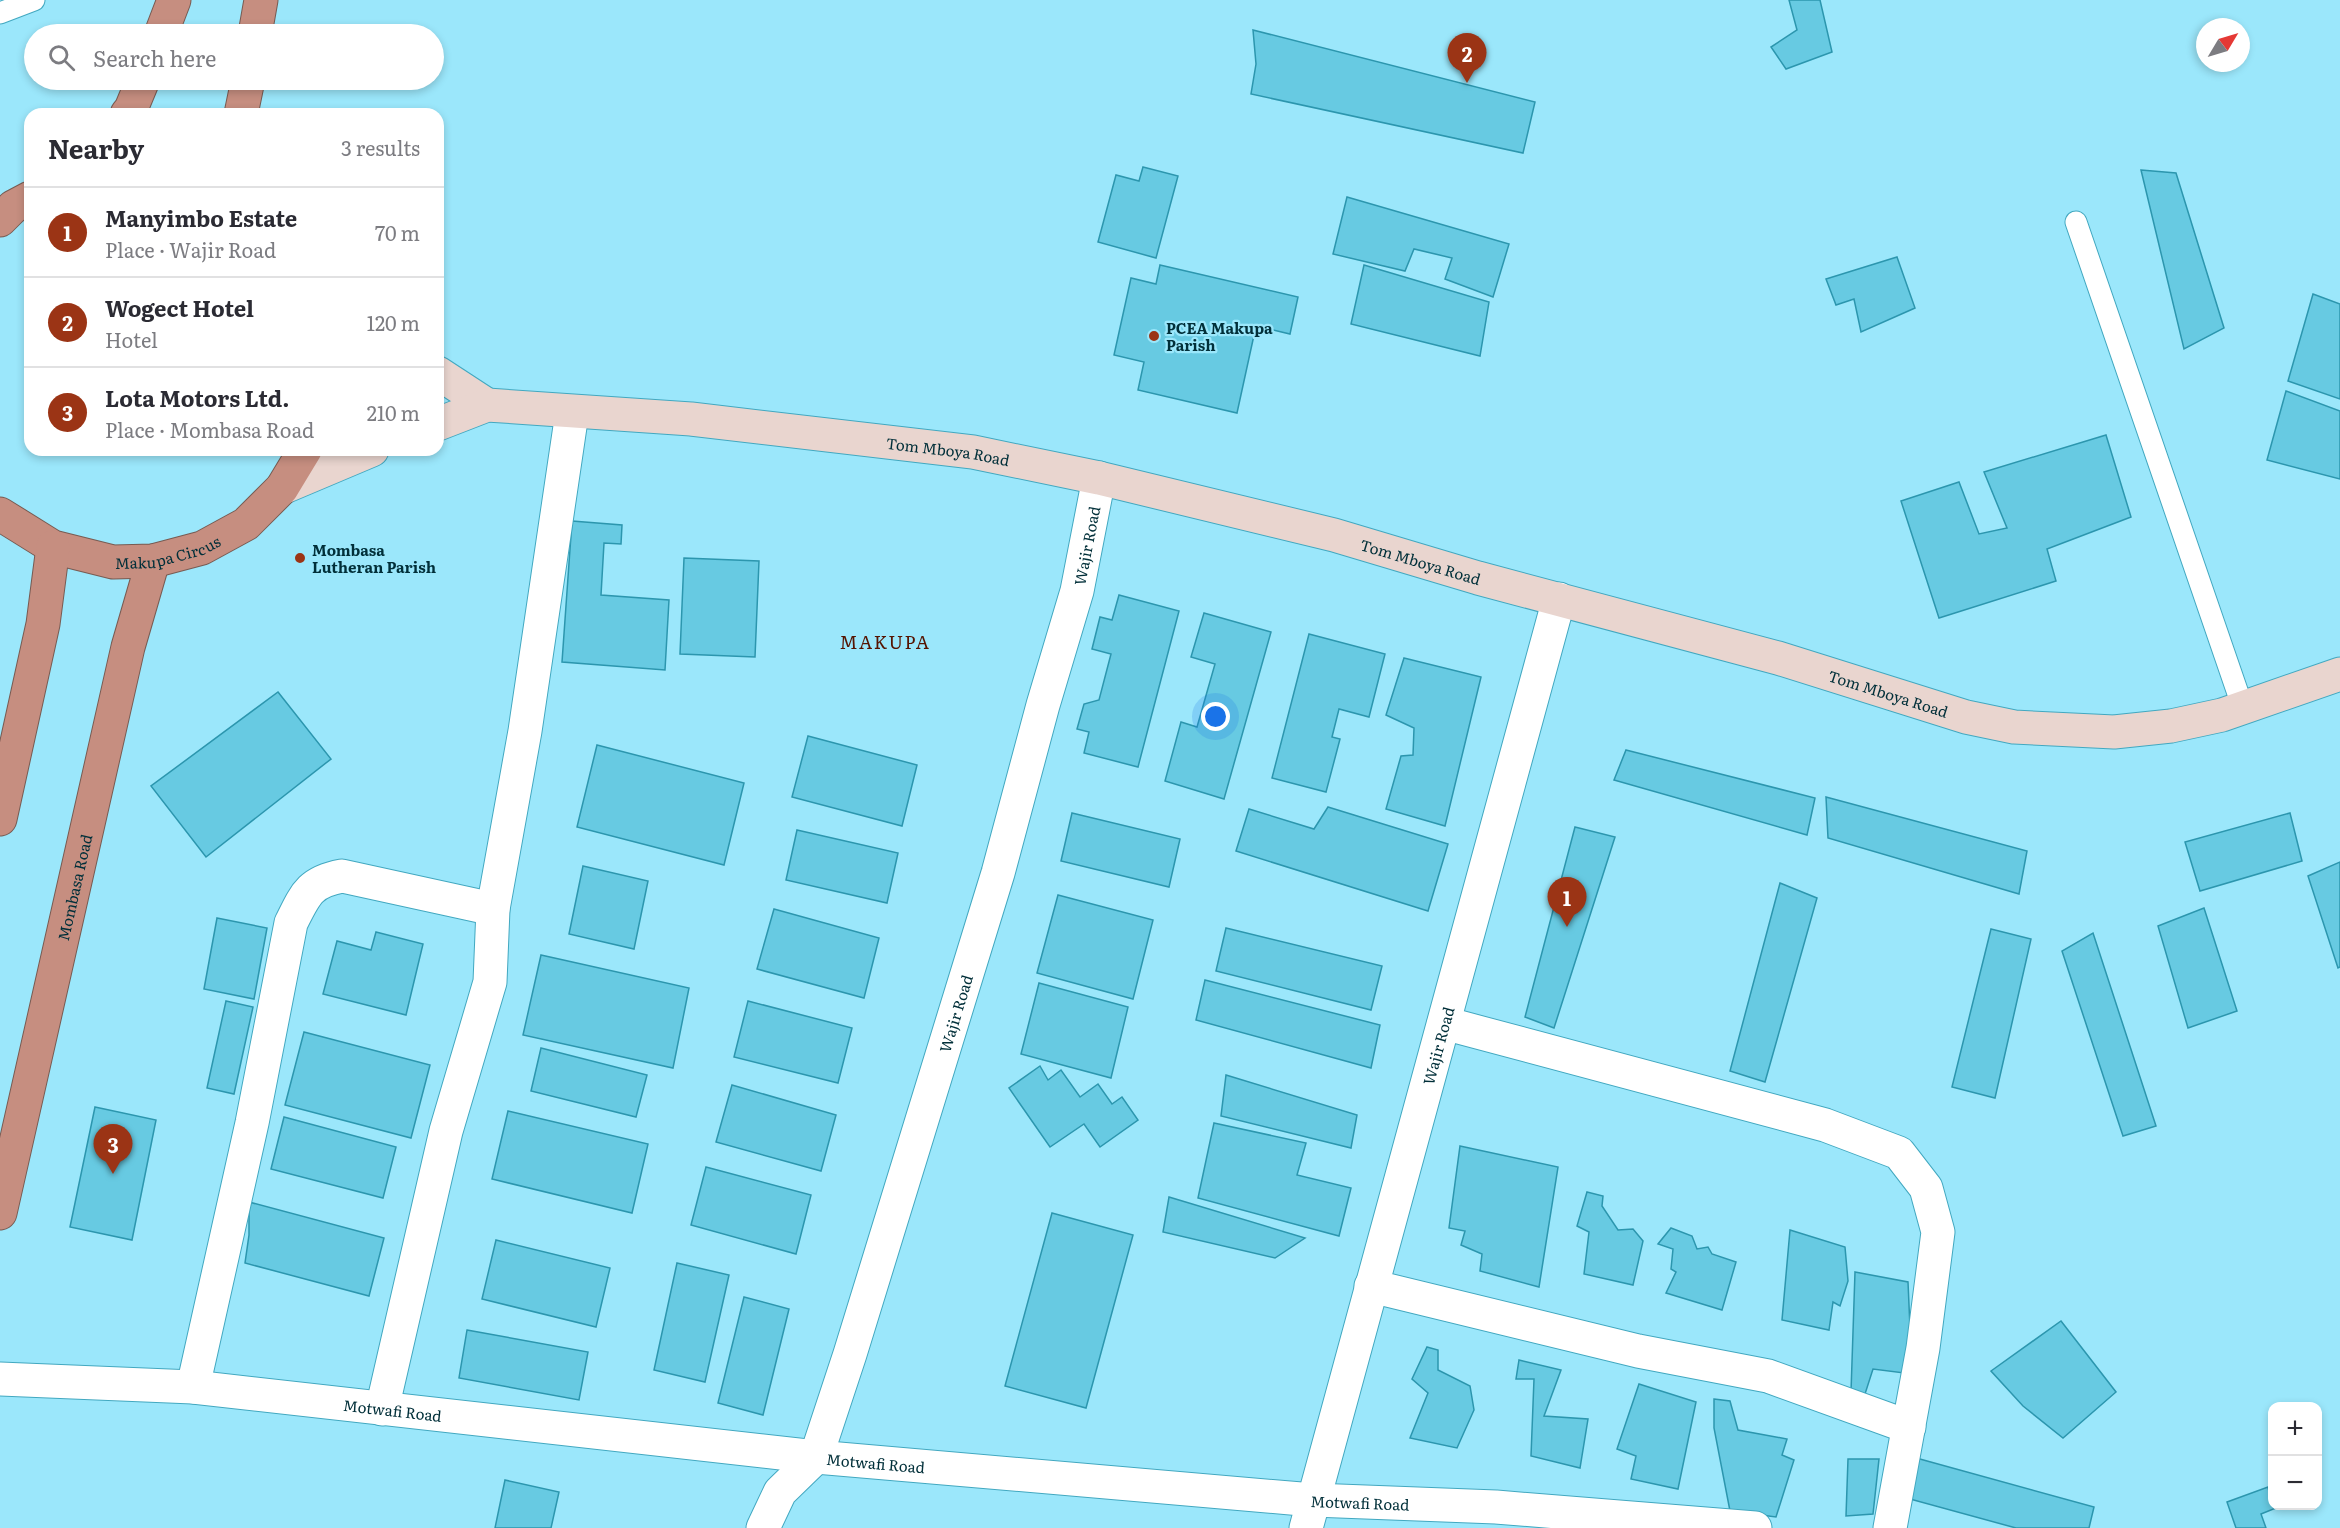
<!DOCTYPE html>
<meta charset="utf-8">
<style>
:root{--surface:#fff;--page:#f2f2f3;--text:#2b2b33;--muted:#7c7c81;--line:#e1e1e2;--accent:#9b3415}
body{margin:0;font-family:Literata,serif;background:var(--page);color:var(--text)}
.controls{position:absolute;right:18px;bottom:18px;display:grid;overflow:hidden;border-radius:12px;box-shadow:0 3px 9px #0003}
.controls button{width:54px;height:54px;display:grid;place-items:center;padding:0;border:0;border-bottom:2px solid var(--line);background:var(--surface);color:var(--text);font:30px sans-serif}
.compass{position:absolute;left:2196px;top:18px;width:54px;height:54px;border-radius:50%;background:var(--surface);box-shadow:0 3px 9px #0003;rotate:52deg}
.you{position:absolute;left:1216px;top:717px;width:21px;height:21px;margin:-15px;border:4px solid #fff;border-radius:50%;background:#1a73e8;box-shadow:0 0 0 9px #1a73e833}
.badge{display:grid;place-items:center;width:39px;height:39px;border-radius:50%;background:var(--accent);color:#fff;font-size:20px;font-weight:700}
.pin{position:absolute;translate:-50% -50px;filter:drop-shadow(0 2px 3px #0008)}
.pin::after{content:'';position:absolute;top:32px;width:21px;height:18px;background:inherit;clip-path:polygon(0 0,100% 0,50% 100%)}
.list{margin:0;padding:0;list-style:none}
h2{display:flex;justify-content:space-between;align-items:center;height:78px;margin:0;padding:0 24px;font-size:26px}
h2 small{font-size:20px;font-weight:400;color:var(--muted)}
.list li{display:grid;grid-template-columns:39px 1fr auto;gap:18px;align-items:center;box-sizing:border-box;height:90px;padding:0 24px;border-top:2px solid var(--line)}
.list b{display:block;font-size:22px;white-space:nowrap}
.list p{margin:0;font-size:20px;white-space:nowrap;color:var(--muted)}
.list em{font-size:20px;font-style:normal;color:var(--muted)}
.icon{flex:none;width:33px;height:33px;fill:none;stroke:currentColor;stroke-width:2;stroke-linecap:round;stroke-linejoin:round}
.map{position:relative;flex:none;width:2340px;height:1528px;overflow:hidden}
.search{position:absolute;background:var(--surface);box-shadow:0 3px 9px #0003;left:24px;top:24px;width:420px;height:66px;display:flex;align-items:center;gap:15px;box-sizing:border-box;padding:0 21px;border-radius:33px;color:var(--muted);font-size:22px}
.panel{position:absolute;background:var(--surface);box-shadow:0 3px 9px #0003;left:24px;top:108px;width:420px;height:348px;border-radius:18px}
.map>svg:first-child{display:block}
.building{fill:#67cae2;stroke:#2c96ae;stroke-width:1.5}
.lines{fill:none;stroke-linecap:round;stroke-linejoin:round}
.service-casing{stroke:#42a8c0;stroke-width:23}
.minor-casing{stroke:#42a8c0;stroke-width:35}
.tertiary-casing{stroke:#42a8c0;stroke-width:35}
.secondary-casing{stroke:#42a8c0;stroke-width:35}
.trunk-casing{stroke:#775b52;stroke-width:35}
.service{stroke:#fff;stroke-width:21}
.minor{stroke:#fff;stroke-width:33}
.tertiary{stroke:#fff;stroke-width:33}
.secondary{stroke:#e9d5cf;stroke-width:33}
.trunk{stroke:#c68e80;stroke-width:33}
.poi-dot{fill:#9b3415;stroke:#9be7fb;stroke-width:2}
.labels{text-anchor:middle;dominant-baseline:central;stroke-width:4.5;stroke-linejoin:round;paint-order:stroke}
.poi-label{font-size:15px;font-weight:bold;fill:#012f39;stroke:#9be7fb;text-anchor:start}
.street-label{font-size:15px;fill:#012f39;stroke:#9be7fb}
.quarter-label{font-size:18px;letter-spacing:1.5px;fill:#551401;stroke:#9be7fb}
</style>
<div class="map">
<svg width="2340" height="1528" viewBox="0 0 2340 1528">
<rect width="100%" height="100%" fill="#9be7fb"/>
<g class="building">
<polygon points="1789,0 1820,0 1832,52 1786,69 1771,47 1797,30"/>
<polygon points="1253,30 1535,102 1523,153 1251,94 1256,64"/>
<polygon points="1143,167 1178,176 1156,258 1098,242 1116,175 1139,181"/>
<polygon points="2141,170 2176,173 2224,328 2184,349"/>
<polygon points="1347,197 1509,244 1493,297 1445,279 1452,258 1414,249 1405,271 1333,254"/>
<polygon points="1897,257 1915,308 1861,332 1854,299 1836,305 1826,279"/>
<polygon points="1160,265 1298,297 1290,334 1256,326 1237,413 1138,390 1144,362 1114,355 1131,278 1156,284"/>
<polygon points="1364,265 1489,302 1480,356 1351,324"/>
<polygon points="2313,294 2340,304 2340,399 2288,381"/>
<polygon points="2286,391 2340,411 2340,479 2267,460"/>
<polygon points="2106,435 2131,517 2047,549 2056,581 1939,618 1901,501 1959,482 1979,534 2007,528 1984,472"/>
<polygon points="572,521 622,525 621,544 604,543 601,595 669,600 665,670 562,662"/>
<polygon points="684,558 759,561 755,657 680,654"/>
<polygon points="1119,595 1179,611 1138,767 1084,753 1089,732 1077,729 1084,704 1099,700 1111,654 1092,649 1100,617 1112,620"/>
<polygon points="1204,613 1271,632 1224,799 1165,781 1181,722 1197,727 1215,664 1191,657"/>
<polygon points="1309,634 1385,654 1369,717 1339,709 1332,737 1340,739 1326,792 1272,778"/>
<polygon points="1404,658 1481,677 1445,826 1386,809 1401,756 1413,755 1414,728 1386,715"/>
<polygon points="278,692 331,759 206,857 151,786"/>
<polygon points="808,736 917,765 902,826 792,797"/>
<polygon points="597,745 744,783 724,865 577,827"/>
<polygon points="1626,750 1815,798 1807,835 1614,780"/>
<polygon points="1826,797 2027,851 2019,894 1828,838"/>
<polygon points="1328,807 1448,844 1428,911 1236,851 1249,809 1314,829"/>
<polygon points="1072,813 1180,839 1169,887 1061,861"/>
<polygon points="2290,813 2302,861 2200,891 2185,842"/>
<polygon points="1575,827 1615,837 1554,1028 1525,1017"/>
<polygon points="797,830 898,853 887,903 786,880"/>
<polygon points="2340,862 2340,967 2338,968 2308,876"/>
<polygon points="583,866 648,881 634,949 569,934"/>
<polygon points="1780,883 1817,898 1765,1082 1730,1071"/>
<polygon points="1058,895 1153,920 1133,999 1037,973"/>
<polygon points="2204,908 2237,1011 2188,1028 2158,926"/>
<polygon points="774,909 879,938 864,998 757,969"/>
<polygon points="217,918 267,928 254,999 204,989"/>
<polygon points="1226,928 1382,966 1371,1010 1216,971"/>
<polygon points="1991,929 2031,939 1995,1098 1952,1087"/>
<polygon points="376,932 423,944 406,1015 323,994 337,941 371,950"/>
<polygon points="2093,933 2156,1126 2123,1136 2062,951"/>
<polygon points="541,955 689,988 673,1068 523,1035"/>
<polygon points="1205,980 1380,1025 1371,1068 1196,1020"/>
<polygon points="1039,983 1128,1007 1111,1078 1021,1054"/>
<polygon points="226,1001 253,1007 234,1094 207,1088"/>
<polygon points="748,1001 852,1028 838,1083 734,1057"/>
<polygon points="304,1032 430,1065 411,1138 285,1105"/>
<polygon points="541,1048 647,1075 636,1117 531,1091"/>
<polygon points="1040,1066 1048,1080 1061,1070 1080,1097 1098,1084 1112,1104 1122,1097 1138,1120 1100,1147 1084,1124 1050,1147 1009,1088"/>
<polygon points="1226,1075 1357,1115 1351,1148 1221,1116"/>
<polygon points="732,1085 836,1115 821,1171 716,1142"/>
<polygon points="95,1107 156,1120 132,1240 70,1227"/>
<polygon points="508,1111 648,1144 632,1213 492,1179"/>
<polygon points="284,1117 396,1147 383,1198 271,1169"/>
<polygon points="1214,1123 1306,1143 1297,1175 1351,1188 1339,1236 1198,1198"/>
<polygon points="1460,1146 1558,1167 1539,1287 1480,1271 1482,1254 1461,1245 1465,1231 1449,1228"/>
<polygon points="706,1167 811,1195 796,1254 691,1225"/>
<polygon points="1587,1192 1603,1196 1602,1206 1618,1230 1633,1229 1643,1241 1633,1285 1584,1274 1589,1232 1577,1226"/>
<polygon points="1169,1197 1305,1238 1275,1258 1163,1232"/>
<polygon points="249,1202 384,1238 369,1296 245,1263 249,1235"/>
<polygon points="1052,1213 1133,1235 1086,1408 1005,1386"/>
<polygon points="1671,1228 1692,1236 1697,1249 1708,1247 1712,1254 1736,1262 1722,1310 1666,1293 1676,1272 1671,1269 1673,1249 1658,1244"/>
<polygon points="1790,1230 1845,1247 1848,1281 1840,1306 1833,1302 1829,1330 1782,1320"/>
<polygon points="496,1240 610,1268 596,1327 482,1299"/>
<polygon points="677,1263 729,1275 705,1382 654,1370"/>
<polygon points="1855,1272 1908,1282 1912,1374 1873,1369 1865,1394 1851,1392"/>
<polygon points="744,1297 789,1309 763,1415 718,1403"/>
<polygon points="2061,1321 2116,1392 2063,1438 2023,1406 1991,1371"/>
<polygon points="467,1330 588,1352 579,1400 459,1378"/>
<polygon points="1427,1347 1438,1350 1438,1370 1470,1386 1474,1410 1457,1448 1410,1438 1428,1393 1412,1379"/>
<polygon points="1519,1360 1561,1370 1544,1416 1588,1419 1580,1468 1531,1456 1534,1379 1516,1379"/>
<polygon points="1639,1384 1696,1402 1678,1489 1631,1479 1636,1456 1617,1449"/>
<polygon points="1714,1399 1730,1401 1738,1430 1787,1439 1782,1455 1794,1460 1776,1517 1730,1511 1714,1428"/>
<polygon points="1909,1456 2094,1507 2089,1528 2016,1528 1899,1496"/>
<polygon points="1848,1459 1879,1459 1873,1514 1846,1516"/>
<polygon points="505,1480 559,1492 551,1528 495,1528"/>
<polygon points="2268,1487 2272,1506 2276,1508 2261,1514 2266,1528 2236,1528 2227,1502"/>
</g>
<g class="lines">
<defs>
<g id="service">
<polyline points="0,13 34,0"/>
<polyline points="2076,222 2243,708"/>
</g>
<g id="minor">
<polyline points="1444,1023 1825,1125 1899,1153 1926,1188 1938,1232 1923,1348 1890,1528"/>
<polyline points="1371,1286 1638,1351 1768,1376 1909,1427"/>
<path id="s1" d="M 0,1379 L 193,1387 L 816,1457 L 1313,1500 L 1496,1507 L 1755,1528"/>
<path d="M 193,1387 L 252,1123 L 291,923 C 305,895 309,882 342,876 L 493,909"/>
<polyline points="382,1409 446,1131 490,982 493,909 525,731 572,413"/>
<path id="s2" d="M 763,1528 L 780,1492 L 816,1457 L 850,1354 L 998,873 L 1043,705 L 1077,591 L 1099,478"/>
</g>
<g id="tertiary">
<path id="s3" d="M 1306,1528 L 1559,599"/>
</g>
<g id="secondary">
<polyline points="438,373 487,405"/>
<path id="s4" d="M 438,424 L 487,405 L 691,419 L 973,452 L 1099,478 L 1334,535 L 1478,578 L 1778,658 L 1966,717 L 2014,727 L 2114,732 L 2171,726 L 2222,715 L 2340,674"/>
<polyline points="282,488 372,450"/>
</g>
<g id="trunk">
<polyline points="161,34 174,0"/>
<polyline points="255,34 261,0"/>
<polyline points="127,114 131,109 143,80"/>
<polyline points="241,114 248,80"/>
<polyline points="0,220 13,207 30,198"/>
<path id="s5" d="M 0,514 L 53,547 L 113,562 L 153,561 L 202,548 L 246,524 L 282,488 L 305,450"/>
<polyline points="0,819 43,624 53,547"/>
<path id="s6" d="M 0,1213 L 128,647 L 153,561"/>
</g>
</defs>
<use href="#service" class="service-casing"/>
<use href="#minor" class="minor-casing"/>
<use href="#tertiary" class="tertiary-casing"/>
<use href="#secondary" class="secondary-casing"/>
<use href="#trunk" class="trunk-casing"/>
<use href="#service" class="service"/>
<use href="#minor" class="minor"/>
<use href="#tertiary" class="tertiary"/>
<use href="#secondary" class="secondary"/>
<use href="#trunk" class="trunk"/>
</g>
<g class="poi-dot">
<circle cx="1154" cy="336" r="6"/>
<circle cx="300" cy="558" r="6"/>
</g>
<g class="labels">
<g class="poi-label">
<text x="1166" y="327">PCEA Makupa<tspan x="1166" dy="17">Parish</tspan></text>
<text x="312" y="549">Mombasa<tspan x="312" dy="17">Lutheran Parish</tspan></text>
</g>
<g class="street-label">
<text stroke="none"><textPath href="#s4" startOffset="516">Tom Mboya Road</textPath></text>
<text stroke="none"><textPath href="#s2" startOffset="1041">Wajir Road</textPath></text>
<text stroke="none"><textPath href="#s5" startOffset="180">Makupa Circus</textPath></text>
<text stroke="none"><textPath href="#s4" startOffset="1002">Tom Mboya Road</textPath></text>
<text stroke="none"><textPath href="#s4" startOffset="1488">Tom Mboya Road</textPath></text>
<text stroke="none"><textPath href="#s6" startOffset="334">Mombasa Road</textPath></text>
<text stroke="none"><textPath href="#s2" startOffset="555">Wajir Road</textPath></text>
<text stroke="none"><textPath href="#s3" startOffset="500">Wajir Road</textPath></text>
<text stroke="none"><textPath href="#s1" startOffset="394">Motwafi Road</textPath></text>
<text stroke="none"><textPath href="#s1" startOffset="880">Motwafi Road</textPath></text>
<text stroke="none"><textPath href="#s1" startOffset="1366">Motwafi Road</textPath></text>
</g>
<g class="quarter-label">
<text x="885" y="641">MAKUPA</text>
</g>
</g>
</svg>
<div class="controls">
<button>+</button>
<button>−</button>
</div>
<svg class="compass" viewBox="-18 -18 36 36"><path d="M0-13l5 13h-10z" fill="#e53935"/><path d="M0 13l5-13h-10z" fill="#7c7c81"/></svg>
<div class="you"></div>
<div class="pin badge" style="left:1567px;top:927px">1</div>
<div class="pin badge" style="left:1467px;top:83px">2</div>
<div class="pin badge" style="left:113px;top:1174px">3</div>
<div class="search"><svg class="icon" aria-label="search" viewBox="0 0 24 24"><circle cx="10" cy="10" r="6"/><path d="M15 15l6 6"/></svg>Search here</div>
<section class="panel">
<h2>Nearby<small>3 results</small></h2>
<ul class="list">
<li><span class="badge">1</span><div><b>Manyimbo Estate</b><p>Place · Wajir Road</p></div><em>70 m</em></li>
<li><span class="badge">2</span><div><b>Wogect Hotel</b><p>Hotel</p></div><em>120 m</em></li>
<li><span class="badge">3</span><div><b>Lota Motors Ltd.</b><p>Place · Mombasa Road</p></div><em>210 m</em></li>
</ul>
</section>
</div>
